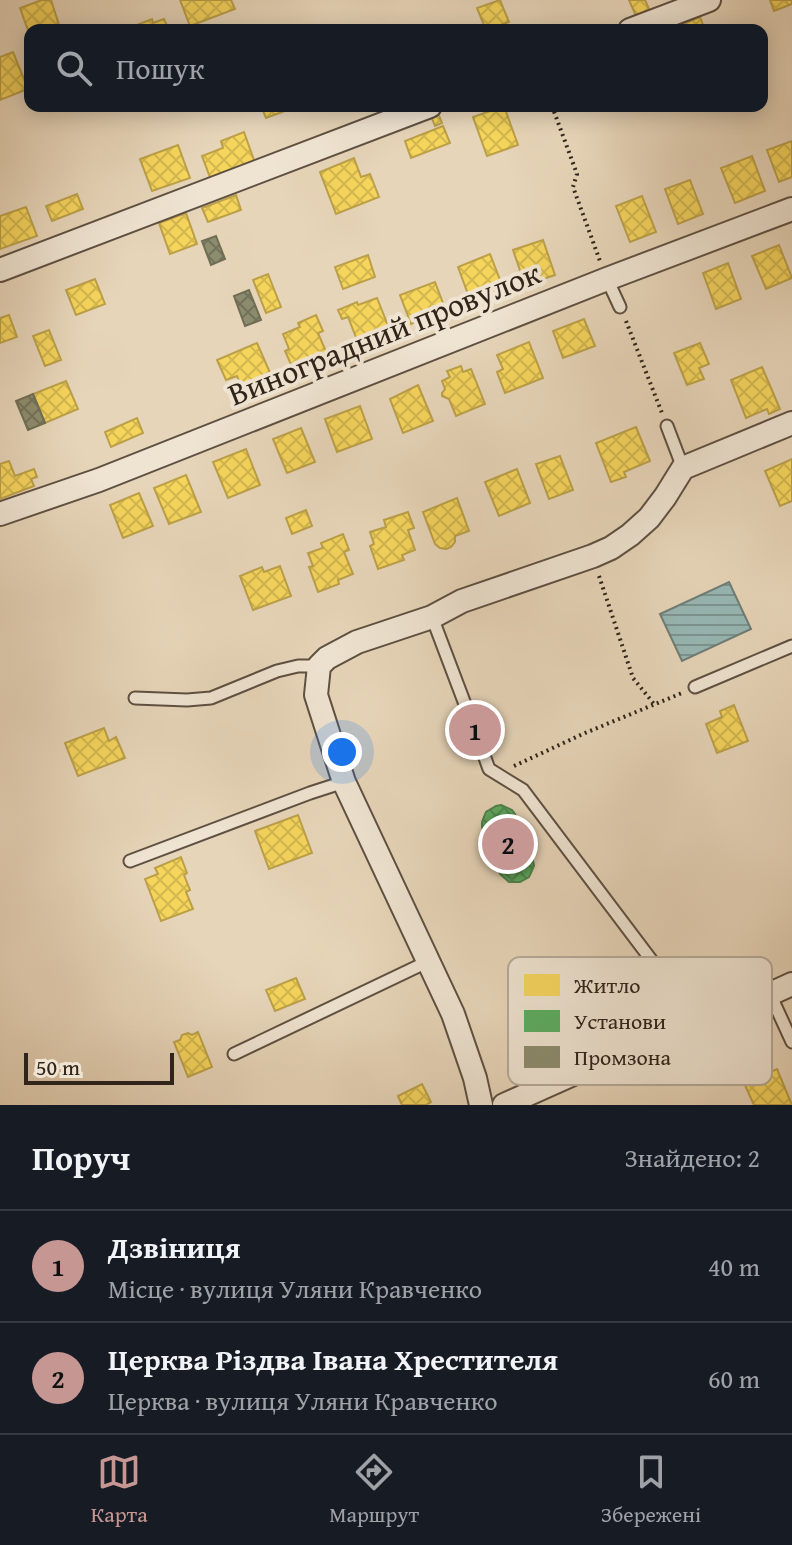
<!DOCTYPE html>
<html lang="uk">
<meta charset="utf-8">
<style>
:root{--surface:#171b24;--page:#242831;--text:#f1f3f6;--muted:#9ea1a6;--line:#363941;--accent:#c59692}
body{margin:0;font-family:"Gentium Book Plus",serif;background:var(--page);color:var(--text)}
.scale{position:absolute;left:24px;bottom:20px;width:150px;box-sizing:border-box;padding-left:8px;border:4px solid #30241b;border-top:0;font-size:22px;line-height:28px;white-space:nowrap;color:#30241b;-webkit-text-stroke:6px #efe4d2;paint-order:stroke}
.you{position:absolute;left:342px;top:752px;width:28px;height:28px;margin:-20px;border:6px solid #fff;border-radius:50%;background:#1a73e8;box-shadow:0 0 0 12px #1a73e833}
.badge{display:grid;place-items:center;width:52px;height:52px;border-radius:50%;background:var(--accent);color:#111;font-size:26px;font-weight:700}
.pin{position:absolute;translate:-50% -50%;border:4px solid #fff;box-shadow:0 2px 8px #0006}
.list{margin:0;padding:0;list-style:none}
h2{display:flex;justify-content:space-between;align-items:center;height:104px;margin:0;padding:0 32px;font-size:34px}
h2 small{font-size:26px;font-weight:400;color:var(--muted)}
.list li{display:grid;grid-template-columns:52px 1fr auto;gap:24px;align-items:center;box-sizing:border-box;height:112px;padding:0 32px;border-top:2px solid var(--line)}
.list b{display:block;font-size:30px;white-space:nowrap}
.list p{margin:0;font-size:26px;white-space:nowrap;color:var(--muted)}
.list em{font-size:26px;font-style:normal;color:var(--muted)}
.icon{flex:none;width:44px;height:44px;fill:none;stroke:currentColor;stroke-width:2;stroke-linecap:round;stroke-linejoin:round}
.map{position:relative;flex:none;width:792px;height:1105px;overflow:hidden}
.search{position:absolute;background:var(--surface);box-shadow:0 4px 20px #0003;left:24px;right:24px;top:24px;height:88px;display:flex;align-items:center;gap:20px;box-sizing:border-box;padding:0 28px;border-radius:16px;color:var(--muted);font-size:30px}
.sheet{height:328px;background:var(--surface)}
nav{display:flex;justify-content:space-around;align-items:center;box-sizing:border-box;height:112px;border-top:2px solid var(--line);background:var(--surface);font-size:22px;color:var(--muted)}
nav a{display:grid;justify-items:center;gap:4px}
nav .on{color:var(--accent)}
.map>svg:first-child{display:block}
.water{fill:url(#water-rules);stroke:#6e7d77;stroke-width:2}
.homes{fill:url(#homes-cross-hatch);stroke:#bba048;stroke-width:2}
.public{fill:url(#public-cross-hatch);stroke:#4d854c;stroke-width:2}
.industry{fill:url(#industry-cross-hatch);stroke:#706d55;stroke-width:2}
.lines{fill:none;stroke-linecap:round;stroke-linejoin:round}
.service-casing{stroke:#5e5042;stroke-width:15}
.minor-casing{stroke:#5e5042;stroke-width:26}
.path{stroke:#30241b;stroke-width:4;stroke-dasharray:2 4;stroke-linecap:butt}
.service{stroke:#efe4d2;stroke-width:11}
.minor{stroke:#efe4d2;stroke-width:22}
.labels{text-anchor:middle;dominant-baseline:central;stroke-width:8;stroke-linejoin:round;paint-order:stroke}
.street-label{font-size:32px;fill:#30241b;stroke:#efe4d2}
.key{fill:#efe4d2;stroke:#b6aa9b;stroke-width:2}
.key-label{font-size:22px;fill:#30241b}
</style>
<div class="map">
<svg width="792" height="1105" viewBox="0 0 792 1105">
<defs>
<pattern id="water-rules" width="6" height="5" patternUnits="userSpaceOnUse" patternTransform="scale(2)"><rect width="6" height="5" fill="#97b8b5"/><path d="M0 2.5h6" fill="none" stroke="#7c9592"/></pattern>
<pattern id="homes-cross-hatch" width="8" height="8" patternUnits="userSpaceOnUse" patternTransform="scale(2)"><rect width="8" height="8" fill="#f6d55c"/><path d="M0 0l8 8M0 8l8-8" fill="none" stroke="#d3b74f"/></pattern>
<pattern id="public-cross-hatch" width="8" height="8" patternUnits="userSpaceOnUse" patternTransform="scale(2)"><rect width="8" height="8" fill="#5aae61"/><path d="M0 0l8 8M0 8l8-8" fill="none" stroke="#4b8d4f"/></pattern>
<pattern id="industry-cross-hatch" width="8" height="8" patternUnits="userSpaceOnUse" patternTransform="scale(2)"><rect width="8" height="8" fill="#8c8c6e"/><path d="M0 0l8 8M0 8l8-8" fill="none" stroke="#73725a"/></pattern>
</defs>
<rect width="100%" height="100%" fill="#e7d5b9"/>
<filter id="stains"><feTurbulence type="fractalNoise" baseFrequency=".0025" numOctaves="4"/><feColorMatrix values="0 0 0 0 .2 0 0 0 0 .09 0 0 0 0 .02 0 0 0 .5 -.17"/></filter>
<radialGradient id="worn" r=".72"><stop offset=".6" stop-color="#630" stop-opacity="0"/><stop offset="1" stop-color="#630" stop-opacity=".3"/></radialGradient>
<polygon class="water" points="729,582 751,629 682,661 660,614"/>
<g class="homes">
<polygon points="42,0 51,0 59,25 46,30 30,30 30,36 20,8"/>
<polygon points="180,0 231,0 235,9 190,26"/>
<polygon points="500,0 509,22 486,30 477,8"/>
<polygon points="629,0 645,0 650,11 636,16"/>
<polygon points="770,0 792,0 792,4 774,11"/>
<polygon points="700,17 705,30 683,30 681,25"/>
<polygon points="152,19 153,23 164,19 169,30 124,30"/>
<polygon points="13,52 28,89 0,100 0,57"/>
<polygon points="261,106 298,106 266,118"/>
<polygon points="504,106 518,145 487,156 473,117"/>
<polygon points="438,113 442,123 435,126 431,116"/>
<polygon points="443,126 450,143 411,158 405,141"/>
<polygon points="244,132 255,163 211,180 202,156 223,148 221,141"/>
<polygon points="792,141 792,177 779,182 767,150"/>
<polygon points="178,145 190,178 152,191 140,159"/>
<polygon points="752,156 765,191 735,203 721,168"/>
<polygon points="354,158 361,177 370,174 379,197 336,214 320,172"/>
<polygon points="690,180 703,214 678,224 665,189"/>
<polygon points="77,194 83,209 52,221 46,206"/>
<polygon points="236,195 241,210 208,222 202,208"/>
<polygon points="642,196 656,232 630,242 616,206"/>
<polygon points="26,207 37,236 0,249 0,216"/>
<polygon points="186,213 197,244 170,254 159,223"/>
<polygon points="543,240 555,275 525,285 513,250"/>
<polygon points="779,245 792,278 766,289 752,256"/>
<polygon points="490,254 505,293 472,305 458,267"/>
<polygon points="368,255 375,277 343,289 335,267"/>
<polygon points="728,263 741,299 716,309 703,273"/>
<polygon points="268,274 281,307 266,313 253,280"/>
<polygon points="95,279 105,304 76,315 66,290"/>
<polygon points="435,282 446,311 411,324 400,295"/>
<polygon points="377,298 391,333 359,345 348,317 342,319 338,310 357,302 358,305"/>
<polygon points="9,315 17,337 0,343 0,318"/>
<polygon points="316,315 323,331 318,333 327,354 293,369 285,351 289,349 283,334 300,327 298,323"/>
<polygon points="584,319 595,346 563,358 553,331"/>
<polygon points="49,330 61,360 45,366 33,336"/>
<polygon points="529,342 543,378 505,393 497,372 503,369 497,355"/>
<polygon points="257,343 271,375 242,388 237,376 226,380 217,360"/>
<polygon points="700,343 709,364 699,368 704,379 687,385 674,353"/>
<polygon points="461,366 463,372 471,369 485,404 456,416 449,399 442,396 442,393 445,389 442,381 450,377 447,371"/>
<polygon points="762,367 780,409 769,414 767,409 746,418 731,380"/>
<polygon points="66,381 78,409 45,423 33,394"/>
<polygon points="418,385 433,421 403,433 390,399"/>
<polygon points="360,406 372,439 337,452 325,419"/>
<polygon points="137,418 143,433 111,447 105,432"/>
<polygon points="636,427 650,461 624,472 626,477 611,482 596,443"/>
<polygon points="301,428 315,462 287,473 273,439"/>
<polygon points="246,449 260,485 228,498 213,462"/>
<polygon points="560,456 573,490 549,499 536,464"/>
<polygon points="792,459 792,501 780,506 765,471"/>
<polygon points="9,461 15,476 34,469 37,477 31,479 34,486 0,499 0,464"/>
<polygon points="517,469 530,503 499,516 485,482"/>
<polygon points="186,475 201,512 169,524 154,488"/>
<polygon points="139,493 153,526 123,538 110,505"/>
<polygon points="457,498 469,531 455,536 455,542 451,547 446,549 440,548 435,544 423,512"/>
<polygon points="306,510 312,526 292,534 286,518"/>
<polygon points="408,512 414,528 408,530 415,550 402,555 404,560 378,569 370,546 374,544 370,532 386,527 384,520"/>
<polygon points="343,534 349,550 344,552 353,574 338,580 339,584 318,592 309,567 313,566 308,553 323,548 321,543"/>
<polygon points="280,566 291,596 253,610 240,576 262,567 264,572"/>
<polygon points="734,705 748,741 717,753 706,724 722,717 720,711"/>
<polygon points="104,728 109,741 116,737 125,758 78,776 65,743"/>
<polygon points="298,815 312,853 269,869 255,831"/>
<polygon points="181,857 187,873 184,875 190,890 186,892 193,909 161,921 145,879 158,874 155,868"/>
<polygon points="296,978 305,999 275,1011 266,990"/>
<polygon points="198,1032 212,1067 188,1077 174,1042 180,1040 182,1035 188,1033 192,1035"/>
<polygon points="777,1069 792,1105 754,1105 744,1083"/>
<polygon points="422,1084 431,1102 426,1105 402,1105 398,1096"/>
</g>
<g class="public">
<polygon points="490,723 491,727 460,738 458,734"/>
<polygon points="501,805 512,810 515,814 533,861 534,866 529,877 520,882 509,882 500,874 482,827 482,822 486,812 496,806"/>
</g>
<g class="industry">
<polygon points="216,236 225,259 211,265 202,241"/>
<polygon points="249,290 261,320 245,326 234,296"/>
<polygon points="33,394 45,423 28,430 16,401"/>
</g>
<g class="lines">
<defs>
<g id="service">
<polyline points="607,279 620,307"/>
<polyline points="667,426 683,468"/>
<polyline points="432,617 474,728"/>
<polyline points="695,687 792,646"/>
<polyline points="135,698 187,700 211,698 277,671 298,666 319,666"/>
<polyline points="476,733 489,769 523,790 677,994 694,1020"/>
<polyline points="130,861 310,793 344,782"/>
<polyline points="770,994 792,1042"/>
<polyline points="234,1054 429,961"/>
</g>
<g id="minor">
<polyline points="630,30 709,0"/>
<polyline points="0,270 430,106"/>
<polyline points="0,514 99,480 607,279 792,209"/>
<polyline points="481,1105 475,1078 453,1014 344,782 316,695 319,666 327,658 357,642 432,617 462,601 593,556 611,548 630,535 649,518 665,497 683,468 792,423"/>
<polyline points="504,1105 694,1020 770,994 792,984"/>
</g>
</defs>
<use href="#service" class="service-casing"/>
<use href="#minor" class="minor-casing"/>
<g class="path">
<polyline points="552,106 577,174 573,187 600,261"/>
<polyline points="626,321 662,413"/>
<polyline points="599,576 633,678 654,704"/>
<polyline points="514,766 585,733 682,693"/>
</g>
<use href="#service" class="service"/>
<use href="#minor" class="minor"/>
</g>
<g class="labels">
<g class="street-label">
<text transform="translate(384 333) rotate(-22)">Виноградний провулок</text>
</g>
</g>
<rect x="508" y="957" width="264" height="128" rx="12" class="key"/>
<rect x="524" y="974" width="36" height="22" fill="#f6d55c"/>
<rect x="524" y="1010" width="36" height="22" fill="#5aae61"/>
<rect x="524" y="1046" width="36" height="22" fill="#8c8c6e"/>
<g class="key-label">
<text x="574" y="993">Житло</text>
<text x="574" y="1029">Установи</text>
<text x="574" y="1065">Промзона</text>
</g>
<rect width="100%" height="100%" filter="url(#stains)"/>
<rect width="100%" height="100%" fill="url(#worn)"/>
</svg>
<div class="scale">50 m</div>
<div class="you"></div>
<div class="pin badge" style="left:475px;top:730px">1</div>
<div class="pin badge" style="left:508px;top:844px">2</div>
<div class="search"><svg class="icon" aria-label="search" viewBox="0 0 24 24"><circle cx="10" cy="10" r="6"/><path d="M15 15l6 6"/></svg>Пошук</div>
</div>
<section class="sheet">
<h2>Поруч<small>Знайдено: 2</small></h2>
<ul class="list">
<li><span class="badge">1</span><div><b>Дзвіниця</b><p>Місце · вулиця Уляни Кравченко</p></div><em>40 m</em></li>
<li><span class="badge">2</span><div><b>Церква Різдва Івана Хрестителя</b><p>Церква · вулиця Уляни Кравченко</p></div><em>60 m</em></li>
</ul>
</section>
<nav>
<a class="on"><svg class="icon" aria-label="map" viewBox="0 0 24 24"><path d="M3 6l6-2 6 2 6-2v14l-6 2-6-2-6 2zM9 4v14M15 6v14"/></svg>Карта</a>
<a><svg class="icon" aria-label="directions" viewBox="0 0 24 24"><path d="M12 3l9 9-9 9-9-9zM9 14v-3h6M13 9l2 2-2 2"/></svg>Маршрут</a>
<a><svg class="icon" aria-label="saved" viewBox="0 0 24 24"><path d="M7 4h10v16l-5-4-5 4z"/></svg>Збережені</a>
</nav>
